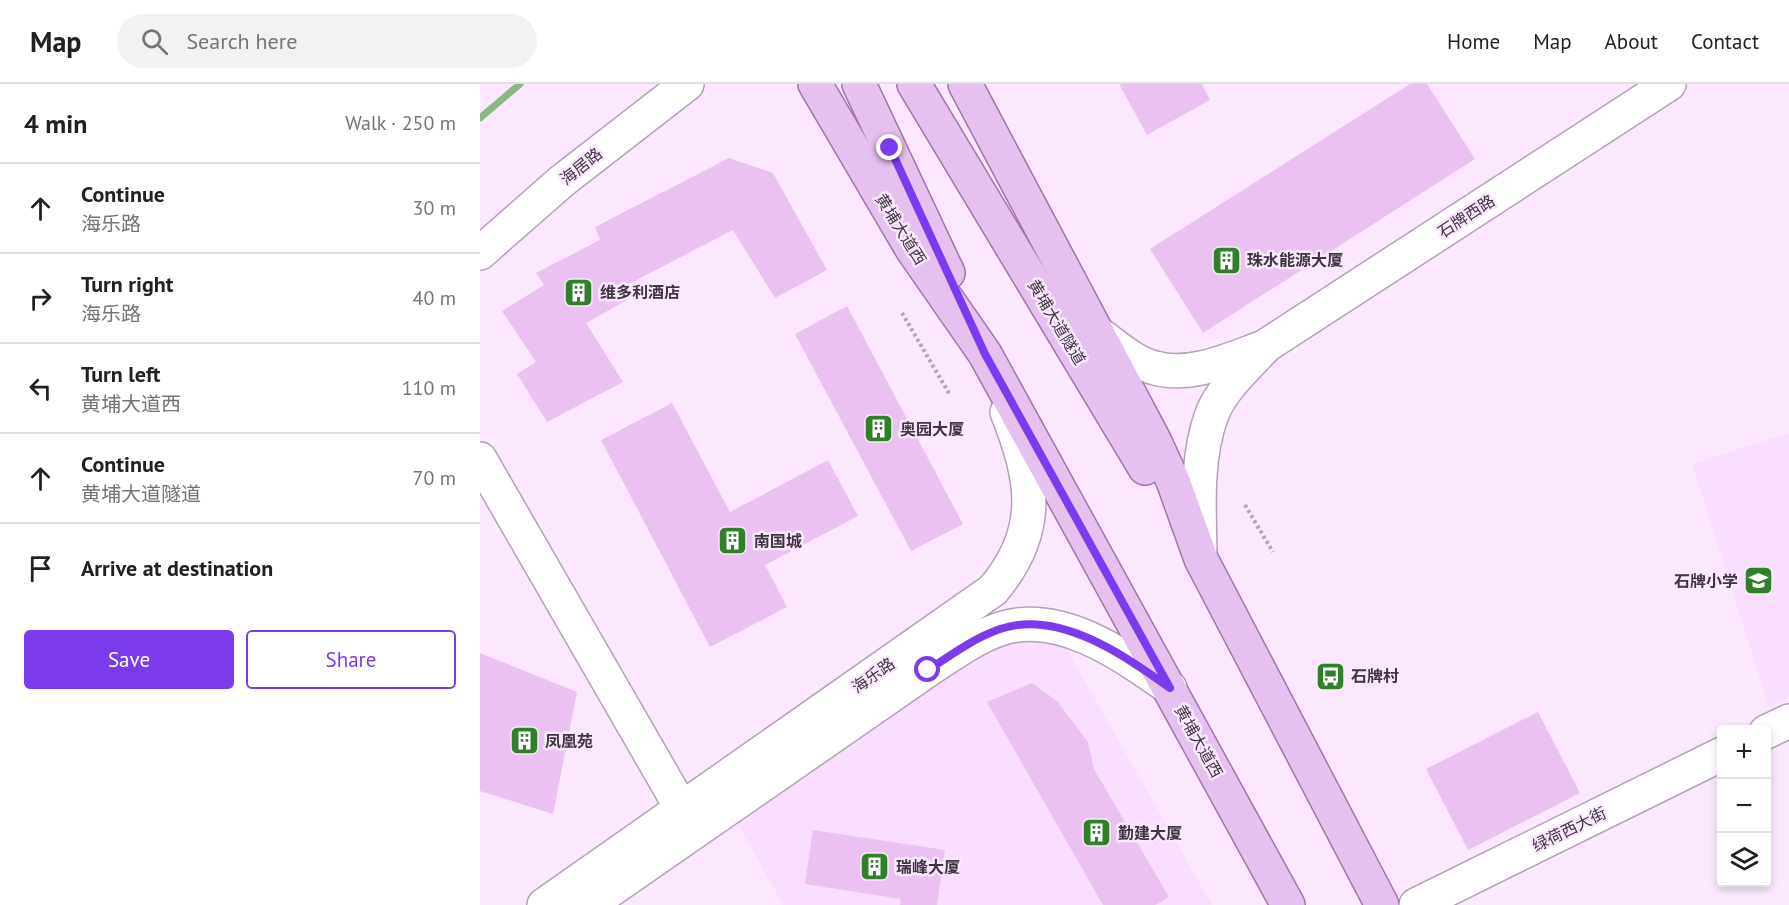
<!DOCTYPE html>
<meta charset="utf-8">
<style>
:root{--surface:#fff;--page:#f2f2f2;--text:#202124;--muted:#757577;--line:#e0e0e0;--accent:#7c3aed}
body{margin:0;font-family:"PT Sans","Noto Sans SC",sans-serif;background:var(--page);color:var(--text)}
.controls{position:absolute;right:18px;bottom:18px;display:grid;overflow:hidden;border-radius:6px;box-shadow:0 3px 9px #0003}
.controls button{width:54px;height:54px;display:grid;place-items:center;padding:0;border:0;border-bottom:2px solid var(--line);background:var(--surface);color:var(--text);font:30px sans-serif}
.stop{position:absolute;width:18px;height:18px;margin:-14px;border:4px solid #7c3aed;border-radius:50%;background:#fff}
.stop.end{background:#7c3aed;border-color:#fff;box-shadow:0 2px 6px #0008}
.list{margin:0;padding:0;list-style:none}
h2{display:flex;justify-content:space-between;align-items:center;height:78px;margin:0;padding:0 24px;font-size:26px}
h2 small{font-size:20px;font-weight:400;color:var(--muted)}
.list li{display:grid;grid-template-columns:39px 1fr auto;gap:18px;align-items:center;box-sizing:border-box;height:90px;padding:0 24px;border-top:2px solid var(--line)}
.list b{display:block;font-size:22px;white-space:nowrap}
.list p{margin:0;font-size:20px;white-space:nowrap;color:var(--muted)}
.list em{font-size:20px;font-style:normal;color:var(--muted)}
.actions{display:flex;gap:12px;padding:18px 24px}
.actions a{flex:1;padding:14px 0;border:2px solid var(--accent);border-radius:6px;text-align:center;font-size:21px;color:var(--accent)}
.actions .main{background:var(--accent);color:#fff}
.icon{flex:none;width:33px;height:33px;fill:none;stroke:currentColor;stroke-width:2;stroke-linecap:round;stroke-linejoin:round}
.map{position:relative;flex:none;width:1309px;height:821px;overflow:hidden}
header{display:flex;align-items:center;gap:36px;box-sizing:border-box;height:84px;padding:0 30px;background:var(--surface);border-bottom:2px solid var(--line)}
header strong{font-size:28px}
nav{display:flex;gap:33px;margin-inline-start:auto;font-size:21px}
.search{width:420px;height:54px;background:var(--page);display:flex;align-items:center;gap:15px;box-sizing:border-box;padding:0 21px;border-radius:33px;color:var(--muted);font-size:22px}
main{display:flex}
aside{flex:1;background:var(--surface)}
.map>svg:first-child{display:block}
.built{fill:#fadeff}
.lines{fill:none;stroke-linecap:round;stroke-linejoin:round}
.stream{stroke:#8db787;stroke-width:7}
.building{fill:#ebc1f2}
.minor-casing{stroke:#b5a0b9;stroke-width:36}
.major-casing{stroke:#a174a9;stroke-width:36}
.path{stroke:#b3a4b6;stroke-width:4;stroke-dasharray:3 3;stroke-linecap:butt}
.minor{stroke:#fff;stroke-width:33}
.major{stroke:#e6c0ee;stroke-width:33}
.route{stroke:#7c3aed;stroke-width:8}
.labels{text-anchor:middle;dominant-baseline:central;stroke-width:5;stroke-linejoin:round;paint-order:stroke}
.street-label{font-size:16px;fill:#3e3540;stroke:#fbe8fe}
.poi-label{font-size:16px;font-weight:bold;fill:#3e3540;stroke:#fbe8fe;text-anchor:start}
</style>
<header>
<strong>Map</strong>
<div class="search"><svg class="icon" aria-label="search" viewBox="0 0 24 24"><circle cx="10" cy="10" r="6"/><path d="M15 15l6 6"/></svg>Search here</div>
<nav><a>Home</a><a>Map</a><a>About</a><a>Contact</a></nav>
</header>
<main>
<aside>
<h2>4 min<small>Walk · 250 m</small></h2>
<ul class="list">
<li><svg class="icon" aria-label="ahead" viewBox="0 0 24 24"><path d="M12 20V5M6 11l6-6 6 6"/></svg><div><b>Continue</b><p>海乐路</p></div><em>30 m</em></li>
<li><svg class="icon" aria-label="right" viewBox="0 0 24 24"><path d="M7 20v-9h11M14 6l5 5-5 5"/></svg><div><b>Turn right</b><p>海乐路</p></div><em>40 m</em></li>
<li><svg class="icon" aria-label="left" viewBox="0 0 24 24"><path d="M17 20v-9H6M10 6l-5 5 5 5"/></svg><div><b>Turn left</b><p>黄埔大道西</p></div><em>110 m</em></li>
<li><svg class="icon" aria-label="ahead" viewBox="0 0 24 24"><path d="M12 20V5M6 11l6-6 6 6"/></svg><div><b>Continue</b><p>黄埔大道隧道</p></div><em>70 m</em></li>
<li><svg class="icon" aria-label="arrive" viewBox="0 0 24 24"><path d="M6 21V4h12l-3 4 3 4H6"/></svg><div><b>Arrive at destination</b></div></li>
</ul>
<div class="actions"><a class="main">Save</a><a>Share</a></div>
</aside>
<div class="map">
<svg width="1309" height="821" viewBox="0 0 1309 821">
<rect width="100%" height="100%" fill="#fbe8fe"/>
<g class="built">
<polygon points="1309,349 1309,613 1289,623 1212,380"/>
<polygon points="537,552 581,555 732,821 303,821 254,733 497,566"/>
</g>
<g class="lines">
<polyline class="stream" points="0,34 40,0"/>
</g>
<g class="building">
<polygon points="639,0 722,0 730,16 667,51"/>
<polygon points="930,0 947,0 995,75 723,249 670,165"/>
<polygon points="249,74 293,89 347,186 295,214 253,146 143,203 147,216 106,239 143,298 67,338 37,290 56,278 22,227 64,201 56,189 120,156 115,143"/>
<polygon points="367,222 483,440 431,467 315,250"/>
<polygon points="192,319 250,428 348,376 378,432 285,481 307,523 230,563 121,356"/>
<polygon points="0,569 97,608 73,730 0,707"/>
<polygon points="552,599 577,617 608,658 614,685 689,813 675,821 623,821 507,618"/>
<polygon points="1058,628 1100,709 988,766 946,685"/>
<polygon points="333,746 465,766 457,821 420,821 421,815 325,800"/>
</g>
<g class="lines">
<defs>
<g id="minor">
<polyline points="0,169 82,97 207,0"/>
<path d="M 619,250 C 636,262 654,279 675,284 C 711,294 751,275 784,263 L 1189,0"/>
<polyline points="0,375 202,725"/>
<path d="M 720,467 C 719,422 716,373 732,330 C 742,305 765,284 783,265"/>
<polyline points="1286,648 1309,637"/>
<path d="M 64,821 L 513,506 C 563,447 554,396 527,328"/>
<path d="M 109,821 L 448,586 C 471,571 494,554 520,545 C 580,525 644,572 690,604"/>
<polyline points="936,821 1242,670"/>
</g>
<g id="major">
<polyline points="335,0 432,165 505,270 808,821"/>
<polyline points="379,0 468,189"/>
<polyline points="434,0 665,384"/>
<polyline points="485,0 674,356 693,397 721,475 902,821"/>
</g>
</defs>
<use href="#minor" class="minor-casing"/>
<use href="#major" class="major-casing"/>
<g class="path">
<polyline points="422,229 470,311"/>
<polyline points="765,421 793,468"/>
</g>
<use href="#minor" class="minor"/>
<use href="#major" class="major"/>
</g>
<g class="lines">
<path class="route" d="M 410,64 L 505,270 L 690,604 C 645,572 579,525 520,545 C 494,554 471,571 448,586"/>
</g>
<defs>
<symbol id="building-square" viewBox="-11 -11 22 22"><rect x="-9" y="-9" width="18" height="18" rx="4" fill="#307f29" stroke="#fbe8fe"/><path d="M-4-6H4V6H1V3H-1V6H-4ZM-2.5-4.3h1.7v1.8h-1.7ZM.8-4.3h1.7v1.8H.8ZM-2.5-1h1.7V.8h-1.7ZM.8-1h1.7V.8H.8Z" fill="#fff"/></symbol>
<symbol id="school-square" viewBox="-11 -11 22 22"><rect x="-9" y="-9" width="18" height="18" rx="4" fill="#307f29" stroke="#fbe8fe"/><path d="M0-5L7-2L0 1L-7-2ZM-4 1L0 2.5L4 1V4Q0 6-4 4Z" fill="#fff"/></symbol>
<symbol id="bus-square" viewBox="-11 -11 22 22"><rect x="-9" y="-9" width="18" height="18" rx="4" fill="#307f29" stroke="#fbe8fe"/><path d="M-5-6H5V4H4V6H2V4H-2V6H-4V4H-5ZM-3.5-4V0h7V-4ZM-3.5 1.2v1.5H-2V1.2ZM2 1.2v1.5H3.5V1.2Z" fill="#fff"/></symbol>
</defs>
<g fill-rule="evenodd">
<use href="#building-square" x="730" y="160" width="33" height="33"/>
<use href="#building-square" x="82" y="192" width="33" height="33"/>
<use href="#building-square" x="382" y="328" width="33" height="33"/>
<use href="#building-square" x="236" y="440" width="33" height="33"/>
<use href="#school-square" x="1262" y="480" width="33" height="33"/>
<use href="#bus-square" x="834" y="576" width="33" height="33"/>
<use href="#building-square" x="28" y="640" width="33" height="33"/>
<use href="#building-square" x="600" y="732" width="33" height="33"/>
<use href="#building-square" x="378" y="766" width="33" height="33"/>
</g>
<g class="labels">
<g class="street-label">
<text transform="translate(101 82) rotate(-39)">海居路</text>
<text transform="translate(986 132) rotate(-33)">石牌西路</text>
<text transform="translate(421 145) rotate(58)">黄埔大道西</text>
<text transform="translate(577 238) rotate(59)">黄埔大道隧道</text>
<text transform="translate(393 591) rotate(-35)">海乐路</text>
<text transform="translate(719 657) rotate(61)">黄埔大道西</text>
<text transform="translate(1089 745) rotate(-26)">绿荷西大街</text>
</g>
<g class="poi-label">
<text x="767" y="176">珠水能源大厦</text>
<text x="120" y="208">维多利酒店</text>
<text x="420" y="345">奥园大厦</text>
<text x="274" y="457">南国城</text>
<text x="1258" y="497" text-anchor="end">石牌小学</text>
<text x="871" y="592">石牌村</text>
<text x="65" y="657">凤凰苑</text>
<text x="638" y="749">勤建大厦</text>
<text x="416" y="783">瑞峰大厦</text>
</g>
</g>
</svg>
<div class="controls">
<button>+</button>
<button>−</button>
<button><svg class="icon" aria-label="layers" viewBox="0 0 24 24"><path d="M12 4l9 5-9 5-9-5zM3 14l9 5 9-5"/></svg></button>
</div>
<div class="stop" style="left:448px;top:586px"></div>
<div class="stop end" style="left:410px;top:64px"></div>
</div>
</main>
